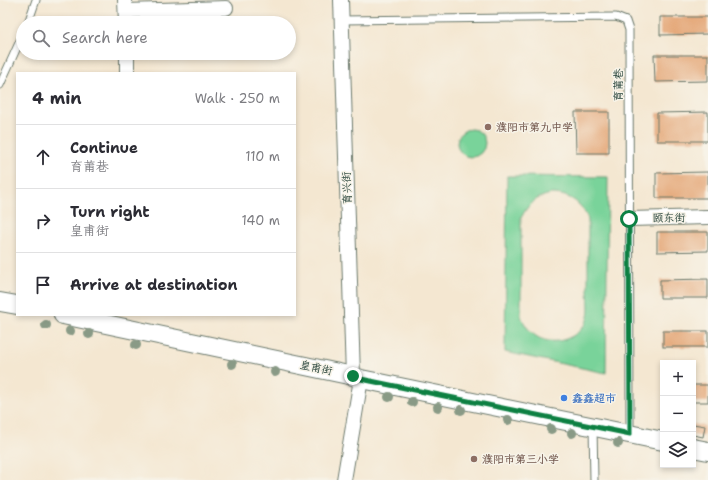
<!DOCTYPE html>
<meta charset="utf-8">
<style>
:root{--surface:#fff;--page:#f2f2f3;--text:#2b2b33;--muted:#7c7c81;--line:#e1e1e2}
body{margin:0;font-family:"Shantell Sans","LXGW WenKai TC",sans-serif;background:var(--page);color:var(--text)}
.controls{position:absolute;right:12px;bottom:12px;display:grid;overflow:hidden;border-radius:0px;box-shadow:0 2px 6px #0003}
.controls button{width:36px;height:36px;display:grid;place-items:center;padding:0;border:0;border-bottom:1px solid var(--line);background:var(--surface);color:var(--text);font:20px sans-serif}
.stop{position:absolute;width:12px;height:12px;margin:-9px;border:3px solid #0b8043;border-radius:50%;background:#fff}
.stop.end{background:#0b8043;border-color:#fff;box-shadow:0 1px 4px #0008}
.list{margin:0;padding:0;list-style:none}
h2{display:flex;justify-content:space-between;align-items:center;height:52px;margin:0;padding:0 16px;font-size:17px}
h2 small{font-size:13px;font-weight:400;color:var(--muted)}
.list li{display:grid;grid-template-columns:26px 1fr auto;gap:12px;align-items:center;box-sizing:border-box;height:64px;padding:0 16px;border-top:1px solid var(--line)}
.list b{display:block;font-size:15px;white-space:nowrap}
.list p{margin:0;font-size:13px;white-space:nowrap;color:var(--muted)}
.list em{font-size:13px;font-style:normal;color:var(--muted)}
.icon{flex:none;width:22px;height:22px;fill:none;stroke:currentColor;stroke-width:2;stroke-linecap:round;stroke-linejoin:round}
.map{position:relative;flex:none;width:708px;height:480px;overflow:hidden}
.search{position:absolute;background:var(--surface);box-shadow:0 2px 6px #0003;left:16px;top:16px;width:280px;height:44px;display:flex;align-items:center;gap:10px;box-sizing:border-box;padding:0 14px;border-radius:22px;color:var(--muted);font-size:15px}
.panel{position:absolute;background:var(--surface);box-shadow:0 2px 6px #0003;left:16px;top:72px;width:280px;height:244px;border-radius:0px}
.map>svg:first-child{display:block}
.green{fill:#79d39a;stroke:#4c8867;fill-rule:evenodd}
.building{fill:#e4a575}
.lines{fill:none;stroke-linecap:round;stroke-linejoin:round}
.service-casing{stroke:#6a786b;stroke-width:9}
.minor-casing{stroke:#6a786b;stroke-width:16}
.tertiary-casing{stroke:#6a786b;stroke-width:20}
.service{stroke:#fff;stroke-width:7}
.minor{stroke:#fff;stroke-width:14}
.tertiary{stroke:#fff;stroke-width:18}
.tree{fill:#899a86}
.route{stroke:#0b8043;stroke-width:5}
.education-dot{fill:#8d6e63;stroke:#f7f3e8;stroke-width:1.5}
.shop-dot{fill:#3f7fe0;stroke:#f7f3e8;stroke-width:1.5}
.labels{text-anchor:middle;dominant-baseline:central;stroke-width:3;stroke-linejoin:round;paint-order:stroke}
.street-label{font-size:11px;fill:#1f3d34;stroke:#f7f3e8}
.education-label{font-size:11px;font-weight:bold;fill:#785e54;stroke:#f7f3e8;text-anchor:start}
.shop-label{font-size:11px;font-weight:bold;fill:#366cbe;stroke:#f7f3e8;text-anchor:start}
</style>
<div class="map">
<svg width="708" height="480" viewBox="0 0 708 480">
<rect width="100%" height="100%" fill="#f7f3e8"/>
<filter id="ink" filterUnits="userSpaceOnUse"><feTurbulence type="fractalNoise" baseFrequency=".025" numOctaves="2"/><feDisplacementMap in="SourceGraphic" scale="8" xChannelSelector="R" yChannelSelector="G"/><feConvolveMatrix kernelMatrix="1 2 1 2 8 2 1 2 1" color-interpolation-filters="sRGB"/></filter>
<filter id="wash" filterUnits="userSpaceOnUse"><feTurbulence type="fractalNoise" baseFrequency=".012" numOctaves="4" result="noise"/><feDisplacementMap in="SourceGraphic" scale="16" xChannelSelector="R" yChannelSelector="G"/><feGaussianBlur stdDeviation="0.9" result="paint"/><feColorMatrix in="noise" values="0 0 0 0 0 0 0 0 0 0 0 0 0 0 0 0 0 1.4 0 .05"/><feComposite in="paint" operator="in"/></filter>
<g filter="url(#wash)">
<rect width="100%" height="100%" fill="#f4e7d1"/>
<g class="green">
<circle cx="471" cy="143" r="14"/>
<path d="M 507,176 L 608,177 L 606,373 L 505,352 ZM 551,194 C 569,194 581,202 588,219 C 588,242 588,266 588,289 C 588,298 590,309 588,317 C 584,333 565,343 549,341 C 535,339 526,329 521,316 L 521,218 C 528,204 536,197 551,194 Z"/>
</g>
<g id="blocks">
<g class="building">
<polygon points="660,17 708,17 708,34 660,35"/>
<polygon points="654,55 708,55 708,81 655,82"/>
<polygon points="575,112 609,112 609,153 576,153"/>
<polygon points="708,112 708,141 657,141 657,113"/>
<polygon points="708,172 708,198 656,198 656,173"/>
<polygon points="657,232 708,232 708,251 657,252"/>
<polygon points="708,279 708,298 660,298 660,280"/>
<rect x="663" y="331" width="45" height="16"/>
<rect x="693" y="385" width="15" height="17"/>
<polygon points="693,424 705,426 703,437 693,435"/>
</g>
</g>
</g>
<g filter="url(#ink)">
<use href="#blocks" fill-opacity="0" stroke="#6a786b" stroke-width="1"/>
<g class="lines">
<defs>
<g id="service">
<polyline points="342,20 616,17 626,21 629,30 630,434"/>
<polyline points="28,23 36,0"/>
<polyline points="0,85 23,34"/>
<polyline points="593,427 594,480"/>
</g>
<g id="minor">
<polyline points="125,0 126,23"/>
<polyline points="341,0 353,376"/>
<polyline points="126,11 226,8"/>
<polyline points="127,53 127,73"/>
<polyline points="629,219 708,217"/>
<polyline points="344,480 361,379"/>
</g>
<g id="tertiary">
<polyline points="0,302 17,305"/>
<polyline points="63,315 353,376 361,379 663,441"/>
<polyline points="693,448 708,451"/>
</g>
</defs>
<use href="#service" class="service-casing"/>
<use href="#minor" class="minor-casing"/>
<use href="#tertiary" class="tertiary-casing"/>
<use href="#service" class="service"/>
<use href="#minor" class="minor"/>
<use href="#tertiary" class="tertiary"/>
</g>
<g class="tree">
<circle cx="46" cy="325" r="5"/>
<circle cx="70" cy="331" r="5"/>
<circle cx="89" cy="334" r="5"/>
<circle cx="136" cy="345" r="5"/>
<circle cx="232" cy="364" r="5"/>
<circle cx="275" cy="372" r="5"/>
<circle cx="389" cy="397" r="5"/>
<circle cx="412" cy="402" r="5"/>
<circle cx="438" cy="407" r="5"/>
<circle cx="461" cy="410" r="5"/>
<circle cx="508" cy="420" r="5"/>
<circle cx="551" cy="429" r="5"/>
<circle cx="572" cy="433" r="5"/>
<circle cx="618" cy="443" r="5"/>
</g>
</g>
<g class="lines" filter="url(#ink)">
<polyline class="route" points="353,376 361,379 630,434 629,219"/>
</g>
<g class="education-dot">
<circle cx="488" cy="127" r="4"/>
<circle cx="474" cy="459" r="4"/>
</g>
<circle class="shop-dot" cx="564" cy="398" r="4"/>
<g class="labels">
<g class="street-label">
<text transform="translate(618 85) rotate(-90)">育莆巷</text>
<text transform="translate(347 188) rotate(-92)">育兴街</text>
<text transform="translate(669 218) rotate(-1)">颐东街</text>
<text transform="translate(316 368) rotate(12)">皇甫街</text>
</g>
<g class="education-label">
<text x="496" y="127">濮阳市第九中学</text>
<text x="482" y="459">濮阳市第三小学</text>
</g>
<g class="shop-label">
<text x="572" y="398">鑫鑫超市</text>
</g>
</g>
</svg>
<div class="controls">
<button>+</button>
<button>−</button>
<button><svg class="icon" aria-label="layers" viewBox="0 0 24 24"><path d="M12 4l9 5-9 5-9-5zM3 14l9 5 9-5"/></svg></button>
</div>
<div class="stop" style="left:629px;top:219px"></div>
<div class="stop end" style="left:353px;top:376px"></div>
<div class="search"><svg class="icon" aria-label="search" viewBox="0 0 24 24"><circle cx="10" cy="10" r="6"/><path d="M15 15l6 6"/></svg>Search here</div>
<section class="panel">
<h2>4 min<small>Walk · 250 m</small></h2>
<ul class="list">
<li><svg class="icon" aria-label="ahead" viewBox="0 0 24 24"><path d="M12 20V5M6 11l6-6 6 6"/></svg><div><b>Continue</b><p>育莆巷</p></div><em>110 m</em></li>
<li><svg class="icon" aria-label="right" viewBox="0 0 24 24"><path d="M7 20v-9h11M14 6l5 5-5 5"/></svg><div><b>Turn right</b><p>皇甫街</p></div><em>140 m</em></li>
<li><svg class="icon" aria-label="arrive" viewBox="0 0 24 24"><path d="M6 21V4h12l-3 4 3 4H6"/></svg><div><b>Arrive at destination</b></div></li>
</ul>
</section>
</div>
